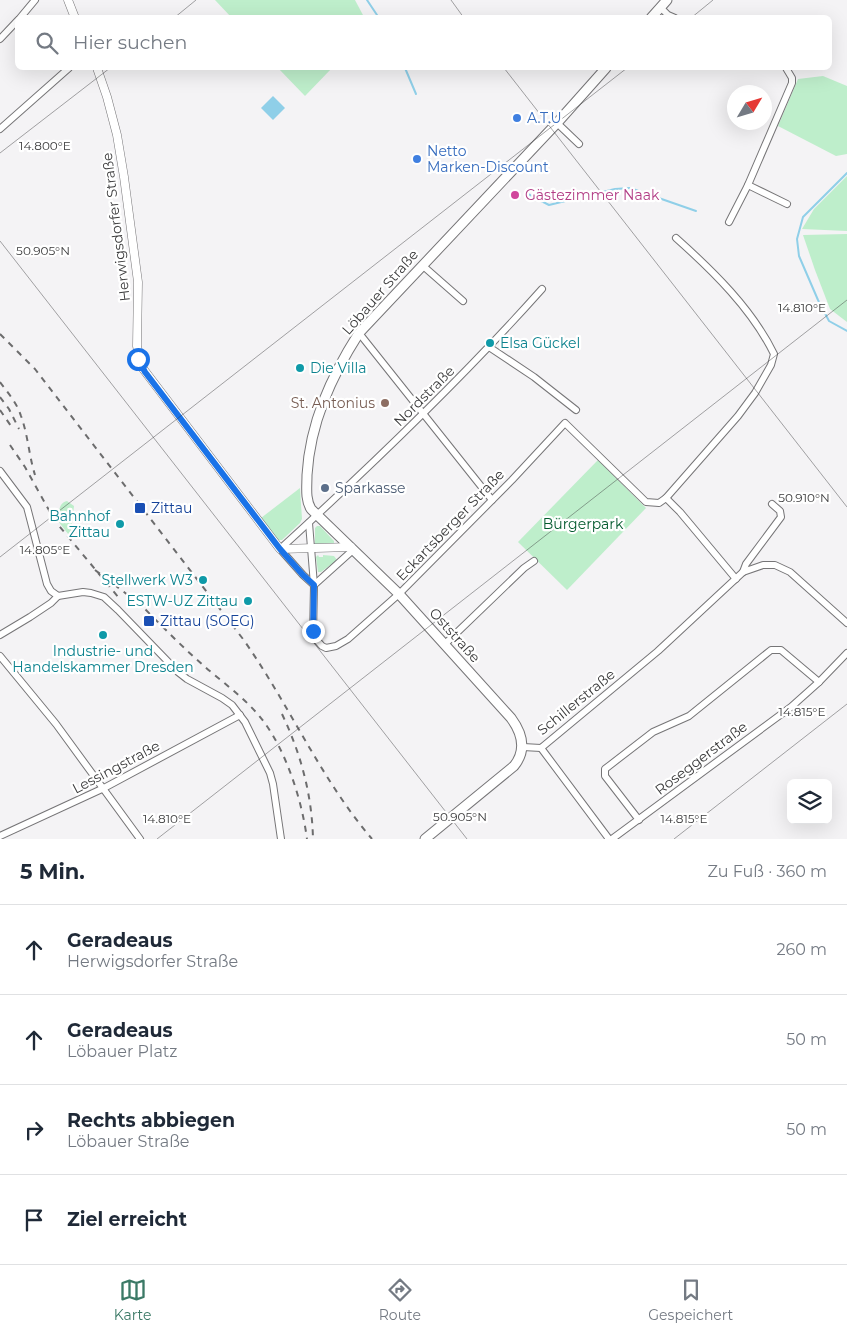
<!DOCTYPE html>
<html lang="de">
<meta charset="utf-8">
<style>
:root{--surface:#fff;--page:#f6f6f7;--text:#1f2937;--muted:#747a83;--line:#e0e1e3;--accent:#3b7966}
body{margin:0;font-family:Montserrat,sans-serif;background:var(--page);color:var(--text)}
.controls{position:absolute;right:15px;bottom:15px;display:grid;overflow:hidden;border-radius:8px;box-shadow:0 5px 20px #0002}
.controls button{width:45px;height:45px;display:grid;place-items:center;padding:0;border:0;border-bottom:1px solid var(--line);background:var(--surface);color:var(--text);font:25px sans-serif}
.compass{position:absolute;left:727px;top:85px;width:45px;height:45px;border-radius:50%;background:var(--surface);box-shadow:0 5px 20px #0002;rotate:52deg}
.stop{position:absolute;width:15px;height:15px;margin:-11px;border:4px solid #1a73e8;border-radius:50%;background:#fff}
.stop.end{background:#1a73e8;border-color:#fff;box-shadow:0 1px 5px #0008}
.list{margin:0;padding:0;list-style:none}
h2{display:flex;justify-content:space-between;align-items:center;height:65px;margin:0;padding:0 20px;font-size:21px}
h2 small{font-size:16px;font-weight:400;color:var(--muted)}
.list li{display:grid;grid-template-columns:32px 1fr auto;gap:15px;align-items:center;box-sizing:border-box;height:90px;padding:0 20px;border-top:1px solid var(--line)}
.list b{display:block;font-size:19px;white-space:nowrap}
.list p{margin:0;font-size:16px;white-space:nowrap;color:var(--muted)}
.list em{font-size:16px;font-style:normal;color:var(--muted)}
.icon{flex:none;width:28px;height:28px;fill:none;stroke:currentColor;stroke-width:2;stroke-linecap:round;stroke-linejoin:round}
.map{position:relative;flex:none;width:847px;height:839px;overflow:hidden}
.search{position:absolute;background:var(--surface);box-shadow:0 5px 20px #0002;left:15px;right:15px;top:15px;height:55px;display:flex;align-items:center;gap:12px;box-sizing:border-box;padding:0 18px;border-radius:8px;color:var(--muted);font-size:19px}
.sheet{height:425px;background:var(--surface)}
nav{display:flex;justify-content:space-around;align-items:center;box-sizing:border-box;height:70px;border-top:1px solid var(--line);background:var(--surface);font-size:14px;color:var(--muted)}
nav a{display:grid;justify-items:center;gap:2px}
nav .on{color:var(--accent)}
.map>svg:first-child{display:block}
.green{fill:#beeecb}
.water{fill:#8fcfe8}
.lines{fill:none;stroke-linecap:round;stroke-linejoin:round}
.stream{stroke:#8fcfe8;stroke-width:2}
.minor-casing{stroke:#767577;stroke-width:8}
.tertiary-casing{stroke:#767577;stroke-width:9}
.secondary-casing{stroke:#767577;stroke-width:11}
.minor{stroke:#fff;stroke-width:6}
.tertiary{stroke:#fff;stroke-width:8}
.secondary{stroke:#fff;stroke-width:9}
.rail{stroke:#6c6c6d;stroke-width:2;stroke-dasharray:6 6;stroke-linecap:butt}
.route{stroke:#1a73e8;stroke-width:6}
.ticks{fill:none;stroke:#3a3a3b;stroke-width:1;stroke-opacity:0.45}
.shop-dot{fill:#3f7fe0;stroke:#fff;stroke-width:2}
.hotel-dot{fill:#d1479c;stroke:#fff;stroke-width:2}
.culture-dot{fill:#0f9aa8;stroke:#fff;stroke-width:2}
.education-dot{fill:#8d6e63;stroke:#fff;stroke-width:2}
.service-dot{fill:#5c6f8a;stroke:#fff;stroke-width:2}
.transit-dot{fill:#1a4fb4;stroke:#fff;stroke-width:2}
.labels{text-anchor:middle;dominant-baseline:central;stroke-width:4.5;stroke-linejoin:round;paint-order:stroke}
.shop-label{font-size:14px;fill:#366cbe;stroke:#fff;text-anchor:start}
.hotel-label{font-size:14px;fill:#b23c85;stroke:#fff;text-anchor:start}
.street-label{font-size:14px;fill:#3a3a3b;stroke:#fff}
.culture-label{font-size:14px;fill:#0d838f;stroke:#fff;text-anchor:end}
.education-label{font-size:14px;fill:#785e54;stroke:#fff;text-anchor:end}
.service-label{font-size:14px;fill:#4e5e75;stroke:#fff;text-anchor:start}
.transit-label{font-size:14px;fill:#164399;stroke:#fff;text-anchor:start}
.park-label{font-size:14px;fill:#035a2e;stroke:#fff}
.ticks-label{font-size:12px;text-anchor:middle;fill:#3a3a3b;stroke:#fff;stroke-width:4.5;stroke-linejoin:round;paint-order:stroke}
</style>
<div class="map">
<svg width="847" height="839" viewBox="0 0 847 839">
<rect width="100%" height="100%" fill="#f4f3f5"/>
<g class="green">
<polygon points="215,0 355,0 364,17 231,17"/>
<polygon points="278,68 332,68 305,96"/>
<polygon points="823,76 847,86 847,154 836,156 778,126 798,79"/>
<polygon points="847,176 847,231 802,229 814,209"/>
<polygon points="847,234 847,322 830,309 815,270 803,235"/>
<polygon points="598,460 646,508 567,590 518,542"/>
<polygon points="300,488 302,519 300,523 282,540 277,540 261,518"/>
<path d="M 67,501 L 74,506 L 71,532 L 72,539 L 58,521 C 59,513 58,503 67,501 Z"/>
<polygon points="317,526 320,526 334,541 334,543 315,544 315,528"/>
<polygon points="318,555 319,557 323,557 323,555 334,556 337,560 321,572 318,572 316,557"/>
</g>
<polygon class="water" points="273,96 285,108 273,120 261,108"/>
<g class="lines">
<g class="stream">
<polyline points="367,0 379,18"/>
<polyline points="405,68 416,94"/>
<polyline points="847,173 803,217 797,239 799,256 818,300 829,321 847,331"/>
<polyline points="526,193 549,205 615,189 630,188 696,211"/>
</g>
<defs>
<g id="minor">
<polyline points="660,7 668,15 675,18"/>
<polyline points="20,18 35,0"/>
<polyline points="0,39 18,20"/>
<polyline points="557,123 579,144"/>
<polyline points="0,129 69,68"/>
<polyline points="748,185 787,204"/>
<polyline points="729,222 748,185 792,83 792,78 786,68"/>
<polyline points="422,265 463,301"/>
<polyline points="359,333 492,500"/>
<polyline points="489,347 534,377 576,410"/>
<polyline points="0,471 27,507 47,584 51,591 58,596"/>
<path d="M 666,498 L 738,416 L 755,393 L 771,365 L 774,354 C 752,309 713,271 676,238"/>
<polyline points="309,523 314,585 313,636 322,646 326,648 336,646 348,639 399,594 512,480 565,423 646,502 659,503 666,498 680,512 736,579"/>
<path d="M 353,550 L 314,585 L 303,575 L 280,549 C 371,466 460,381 542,289"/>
<polyline points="743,572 746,564 781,517 780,511 772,504"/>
<polyline points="0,635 30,617 51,603 58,596 83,592 91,593 104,597 118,610 178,672 187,679 222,698 232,705 245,722 270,773 273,784 281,839"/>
<polyline points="445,644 524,568 534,561"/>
<polyline points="0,656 56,724 140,839"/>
<polyline points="523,747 541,748 658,651 743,572 763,565 775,565 790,572 847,623"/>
<polyline points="541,748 609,839"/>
<polyline points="639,820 605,776 605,769 653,732 689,716 771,650 781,650 819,682"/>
<polyline points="0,836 104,788 240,715"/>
<polyline points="612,839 791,707 819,682 847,653"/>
</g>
<g id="tertiary">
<polyline points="68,0 75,18"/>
<polyline points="97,68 107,97 117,135 124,177 138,282 137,346 141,366 280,549 351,547"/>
</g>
<g id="secondary">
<polyline points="651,18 667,0"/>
<path d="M 425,839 L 514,766 C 527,750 522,733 511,718 L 399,594 L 311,509 C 305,499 307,487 307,475 C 310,423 331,377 359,333 L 557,123 L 606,68"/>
</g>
</defs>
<use href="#minor" class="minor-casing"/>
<use href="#tertiary" class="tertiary-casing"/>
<use href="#secondary" class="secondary-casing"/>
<use href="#minor" class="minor"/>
<use href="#tertiary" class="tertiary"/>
<use href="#secondary" class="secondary"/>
<g class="rail">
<path d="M 0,334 L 35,369 L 243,639 C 289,704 320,778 372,839"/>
<path d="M 0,382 C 8,393 17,403 21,416 C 28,435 29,456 35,475"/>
<polyline points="0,397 9,409 19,429"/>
<polyline points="0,410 11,426"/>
<polyline points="10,445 25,467 55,521 119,598"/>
<polyline points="95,570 141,605"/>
<path d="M 137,601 C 159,623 180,645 203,665 C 223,683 248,700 264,722 C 287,753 302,801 307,839"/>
<path d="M 282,714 C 301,754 312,795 313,839"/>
</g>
</g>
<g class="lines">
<polyline class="route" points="138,359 145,372 280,549 303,575 314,585 313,631"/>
</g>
<path class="ticks" d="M 451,0 L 464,18M 174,18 L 196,0M 691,18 L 713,0M 504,68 L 847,507M 0,153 L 110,68M 0,241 L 467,839M 0,557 L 627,68M 157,839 L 847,300M 674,839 L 847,704"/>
<g class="shop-dot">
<circle cx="517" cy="118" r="5"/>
<circle cx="417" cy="159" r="5"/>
</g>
<circle class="hotel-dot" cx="515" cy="195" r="5"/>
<g class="culture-dot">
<circle cx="490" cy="343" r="5"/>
<circle cx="300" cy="368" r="5"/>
<circle cx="120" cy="524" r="5"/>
<circle cx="203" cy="580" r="5"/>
<circle cx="248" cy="601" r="5"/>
<circle cx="103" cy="635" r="5"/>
</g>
<circle class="education-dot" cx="385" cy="403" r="5"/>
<circle class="service-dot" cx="325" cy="488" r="5"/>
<g class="transit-dot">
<rect x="134" y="502" width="12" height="12" rx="2.5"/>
<rect x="143" y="615" width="12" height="12" rx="2.5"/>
</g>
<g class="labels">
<g class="shop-label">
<text x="527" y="118">A.T.U</text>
<text x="427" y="151">Netto<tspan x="427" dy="16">Marken-Discount</tspan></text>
</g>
<g class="hotel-label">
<text x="525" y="195">Gästezimmer Naak</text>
</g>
<g class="street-label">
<text transform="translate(116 227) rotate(-97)">Herwigsdorfer Straße</text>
<text transform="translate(380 292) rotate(-49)">Löbauer Straße</text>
<text transform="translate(424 396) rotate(-45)">Nordstraße</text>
<text transform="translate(450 525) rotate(-46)">Eckartsberger Straße</text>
<text transform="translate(455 635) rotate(48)">Oststraße</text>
<text transform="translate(576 702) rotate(-39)">Schillerstraße</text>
<text transform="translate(701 758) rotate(-37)">Roseggerstraße</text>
<text transform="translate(116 767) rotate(-28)">Lessingstraße</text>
</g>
<g class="culture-label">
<text x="500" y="343" text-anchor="start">Elsa Gückel</text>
<text x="310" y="368" text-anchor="start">Die Villa</text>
<text x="110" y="516">Bahnhof<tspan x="110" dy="16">Zittau</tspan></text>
<text x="193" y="580">Stellwerk W3</text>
<text x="238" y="601">ESTW-UZ Zittau</text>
<text x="103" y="651" text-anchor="middle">Industrie- und<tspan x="103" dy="16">Handelskammer Dresden</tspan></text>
</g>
<g class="education-label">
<text x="375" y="403">St. Antonius</text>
</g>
<g class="service-label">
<text x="335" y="488">Sparkasse</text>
</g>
<g class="transit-label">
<text x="151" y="508">Zittau</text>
<text x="160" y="621">Zittau (SOEG)</text>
</g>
<g class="park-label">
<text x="583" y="524">Bürgerpark</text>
</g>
</g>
<g class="ticks-label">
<text x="45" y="150">14.800°E</text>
<text x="43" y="255">50.905°N</text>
<text x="802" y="312">14.810°E</text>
<text x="804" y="502">50.910°N</text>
<text x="45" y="554">14.805°E</text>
<text x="802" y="716">14.815°E</text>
<text x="460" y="821">50.905°N</text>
<text x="167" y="823">14.810°E</text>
<text x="684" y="823">14.815°E</text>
</g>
</svg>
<div class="controls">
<button><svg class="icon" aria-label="layers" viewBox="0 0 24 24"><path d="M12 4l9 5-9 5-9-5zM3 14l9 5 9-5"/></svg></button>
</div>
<svg class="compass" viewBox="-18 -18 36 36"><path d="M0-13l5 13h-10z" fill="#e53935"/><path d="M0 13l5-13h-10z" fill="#747a83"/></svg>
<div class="stop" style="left:138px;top:359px"></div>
<div class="stop end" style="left:313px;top:631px"></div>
<div class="search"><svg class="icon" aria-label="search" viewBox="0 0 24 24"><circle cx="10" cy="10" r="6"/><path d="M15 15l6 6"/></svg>Hier suchen</div>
</div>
<section class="sheet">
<h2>5 Min.<small>Zu Fuß · 360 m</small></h2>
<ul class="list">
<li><svg class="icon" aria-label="ahead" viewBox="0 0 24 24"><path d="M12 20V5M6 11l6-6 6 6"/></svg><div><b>Geradeaus</b><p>Herwigsdorfer Straße</p></div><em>260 m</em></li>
<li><svg class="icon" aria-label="ahead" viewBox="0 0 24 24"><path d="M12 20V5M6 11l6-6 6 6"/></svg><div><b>Geradeaus</b><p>Löbauer Platz</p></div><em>50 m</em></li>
<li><svg class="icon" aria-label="right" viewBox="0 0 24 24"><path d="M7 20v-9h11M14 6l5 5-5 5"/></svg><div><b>Rechts abbiegen</b><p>Löbauer Straße</p></div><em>50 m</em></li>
<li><svg class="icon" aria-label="arrive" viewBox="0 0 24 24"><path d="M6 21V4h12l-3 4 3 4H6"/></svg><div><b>Ziel erreicht</b></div></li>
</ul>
</section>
<nav>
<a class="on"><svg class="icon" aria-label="map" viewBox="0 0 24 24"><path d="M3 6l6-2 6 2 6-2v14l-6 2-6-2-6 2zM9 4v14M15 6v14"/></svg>Karte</a>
<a><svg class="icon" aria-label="directions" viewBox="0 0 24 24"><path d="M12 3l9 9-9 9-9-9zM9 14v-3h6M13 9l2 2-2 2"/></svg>Route</a>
<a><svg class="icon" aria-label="saved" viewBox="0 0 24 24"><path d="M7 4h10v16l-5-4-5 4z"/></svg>Gespeichert</a>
</nav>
